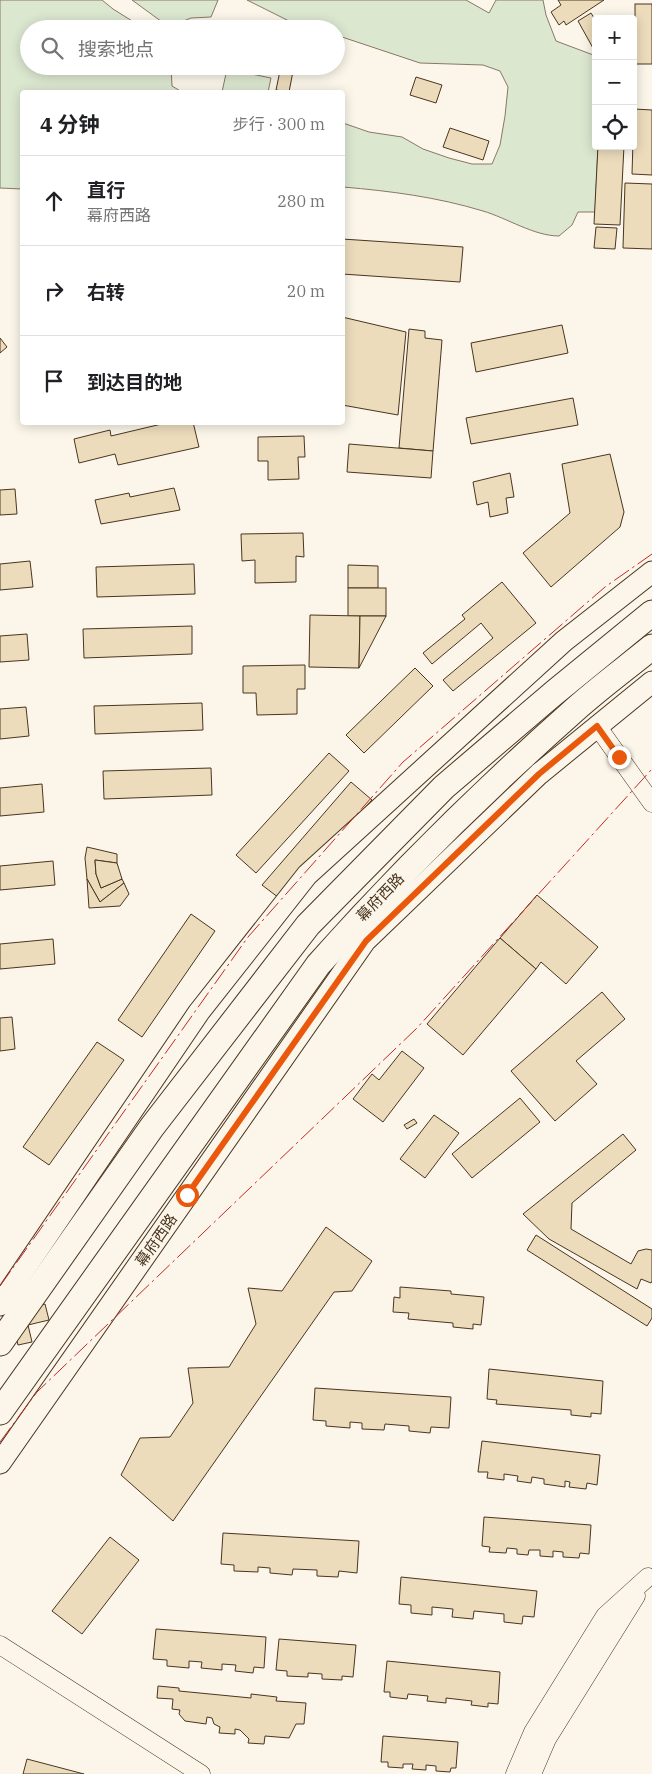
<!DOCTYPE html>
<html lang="zh">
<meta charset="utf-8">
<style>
:root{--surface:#fff;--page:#f2f2f2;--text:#202124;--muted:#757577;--line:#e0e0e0}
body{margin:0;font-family:"IBM Plex Serif","Noto Sans SC",serif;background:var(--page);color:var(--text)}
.controls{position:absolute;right:15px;top:15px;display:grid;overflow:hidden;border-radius:5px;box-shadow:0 2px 12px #0003}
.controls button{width:45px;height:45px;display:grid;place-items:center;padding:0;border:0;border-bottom:1px solid var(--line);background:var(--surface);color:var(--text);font:25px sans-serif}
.stop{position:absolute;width:15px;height:15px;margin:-11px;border:4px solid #ea580c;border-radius:50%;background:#fff}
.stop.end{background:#ea580c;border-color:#fff;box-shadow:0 1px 5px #0008}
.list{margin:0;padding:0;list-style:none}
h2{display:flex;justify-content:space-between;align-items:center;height:65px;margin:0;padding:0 20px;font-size:21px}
h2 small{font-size:16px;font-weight:400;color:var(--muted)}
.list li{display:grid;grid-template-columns:32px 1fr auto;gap:15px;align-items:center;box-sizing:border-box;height:90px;padding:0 20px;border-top:1px solid var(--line)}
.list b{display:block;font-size:19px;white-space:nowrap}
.list p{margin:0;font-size:16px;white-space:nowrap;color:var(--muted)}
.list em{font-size:16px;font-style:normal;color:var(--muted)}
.icon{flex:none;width:28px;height:28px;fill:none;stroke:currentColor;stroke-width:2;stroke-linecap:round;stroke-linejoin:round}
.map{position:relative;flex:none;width:652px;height:1774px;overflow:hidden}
.search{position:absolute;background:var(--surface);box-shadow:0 2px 12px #0003;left:20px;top:20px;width:325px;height:55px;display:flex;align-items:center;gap:12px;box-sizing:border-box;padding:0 18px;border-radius:28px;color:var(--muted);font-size:19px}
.panel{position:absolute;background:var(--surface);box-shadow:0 2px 12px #0003;left:20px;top:90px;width:325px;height:335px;border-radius:5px}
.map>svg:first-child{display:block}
.green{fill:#dce7d0;stroke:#887966}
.building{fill:#ecdcbc;stroke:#4a3520}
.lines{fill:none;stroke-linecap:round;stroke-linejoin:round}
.minor-casing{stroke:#4a3520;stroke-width:19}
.major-casing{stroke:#4a3520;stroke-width:23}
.highway-casing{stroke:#4a3520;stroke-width:27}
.minor{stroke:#fbf6e9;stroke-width:18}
.major{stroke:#fbf6e9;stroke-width:21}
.highway{stroke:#fbf6e9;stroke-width:25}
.power{stroke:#c62828;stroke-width:1;stroke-dasharray:18 4 2.5 4;stroke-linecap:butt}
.route{stroke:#ea580c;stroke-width:6}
.labels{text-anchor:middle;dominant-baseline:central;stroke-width:4;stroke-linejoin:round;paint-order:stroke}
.street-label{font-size:15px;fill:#4a3520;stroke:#fbf6e9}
</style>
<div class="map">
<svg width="652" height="1774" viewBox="0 0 652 1774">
<rect width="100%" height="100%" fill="#fbf6e9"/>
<g class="green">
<polygon points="0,0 102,0 113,9 145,29 29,29 29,66 171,66 172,86 182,92 22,92 22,189 0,188"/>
<polygon points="132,0 218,0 211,17 191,18 169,27"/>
<path d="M 247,0 L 466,0 L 489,13 L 496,0 L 543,0 L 546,15 L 556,41 L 596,56 L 596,146 L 598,146 L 595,212 L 578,212 L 572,225 L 559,236 C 534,236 507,218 483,211 C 437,197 390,191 343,187 L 343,123 L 369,132 L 402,137 L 423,149 L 449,158 L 472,164 L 492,164 L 500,145 L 505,116 L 508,87 L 500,71 L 483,65 L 420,63 L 336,35 L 336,29 L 315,29 L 291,22 Z"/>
<polygon points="227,69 271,78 268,92 222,92"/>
</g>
<g class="building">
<polygon points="558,0 604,0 566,25 564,21 559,25 551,12 561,5"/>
<rect x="635" y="4" width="17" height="60"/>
<polygon points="591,13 596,21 596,46 593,48 578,21"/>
<polygon points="281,66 294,66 289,92 276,90"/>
<polygon points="416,77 442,85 436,103 410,95"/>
<polygon points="634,109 652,110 652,175 632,174"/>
<polygon points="450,128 489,141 483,160 443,147"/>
<polygon points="598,146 624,146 620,225 594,224"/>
<polygon points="625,183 652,184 652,249 623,248"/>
<polygon points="596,227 617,228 615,249 594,248"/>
<polygon points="342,239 463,247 460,282 342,274"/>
<polygon points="342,317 406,332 398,415 342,405"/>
<polygon points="562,325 568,353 476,372 471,343"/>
<polygon points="409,329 425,331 425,338 442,340 433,451 399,448"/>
<polygon points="0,338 7,347 0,353"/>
<polygon points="573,398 578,425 471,444 466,418"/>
<polygon points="170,422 193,422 199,447 118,465 115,454 79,463 74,439 110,430 111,436"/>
<polygon points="304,436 305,457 298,457 299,479 268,480 268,461 258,461 258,437"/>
<polygon points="349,444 433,451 431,478 347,472"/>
<polygon points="610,454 624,512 620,527 551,587 523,553 570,513 562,464"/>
<polygon points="510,473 514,497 506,498 508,513 490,517 488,502 477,505 473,482"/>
<polygon points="174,488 180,510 101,524 95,500 129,493 130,497"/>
<polygon points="15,489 17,514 0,515 0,490"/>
<polygon points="303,533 304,557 296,556 296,582 255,583 255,560 242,561 241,534"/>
<polygon points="30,561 33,587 0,590 0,564"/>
<polygon points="194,564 195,594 97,597 96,567"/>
<polygon points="348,565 378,566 378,588 348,588"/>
<polygon points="502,582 536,623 453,691 443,680 493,638 481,623 432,664 423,653 465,619 462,615"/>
<rect x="348" y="588" width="38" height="28"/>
<polygon points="310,615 360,616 359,668 309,667"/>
<polygon points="360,616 386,616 359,668"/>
<polygon points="192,626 192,654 84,658 83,629"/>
<polygon points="27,634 29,660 0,662 0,636"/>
<polygon points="305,665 305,689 297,689 297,714 257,715 256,693 243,693 243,666"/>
<polygon points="415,668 433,686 364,753 346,735"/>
<polygon points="202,703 203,730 95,734 94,706"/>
<polygon points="26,707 29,736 0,739 0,709"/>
<polygon points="329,753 349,771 256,873 236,855"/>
<polygon points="211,768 212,795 104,799 103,771"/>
<polygon points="351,782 372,800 283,901 262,885"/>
<polygon points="42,784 44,812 0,816 0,788"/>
<polygon points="87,847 117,854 117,863 95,860 96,874 101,888 122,879 124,883 100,902 87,879 85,858"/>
<polygon points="95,860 117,863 122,879 101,888 96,874"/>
<polygon points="53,861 55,885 0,890 0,866"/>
<polygon points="87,879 100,902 124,883 129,894 120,906 89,908"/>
<polygon points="537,895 598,947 566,984 541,962 536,969 500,938"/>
<polygon points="191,914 215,931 142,1037 118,1020"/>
<polygon points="500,938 536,969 463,1055 427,1024"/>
<polygon points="53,939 55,964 0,969 0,944"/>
<polygon points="602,992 625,1019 576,1061 597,1084 555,1121 511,1071"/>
<polygon points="12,1017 15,1049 0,1051 0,1018"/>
<polygon points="97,1042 124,1060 49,1165 23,1147"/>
<polygon points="402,1051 424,1068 383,1122 353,1099 372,1074 379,1080"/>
<polygon points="520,1098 540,1122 472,1178 452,1154"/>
<polygon points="434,1115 459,1133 425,1178 400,1159"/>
<polygon points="414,1119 417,1123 407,1129 404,1125"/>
<polygon points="623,1134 636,1150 572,1203 571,1229 631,1264 638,1251 646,1249 652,1250 652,1281 651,1283 641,1279 637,1289 549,1239 523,1214"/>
<polygon points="326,1227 372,1261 352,1291 334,1292 173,1521 121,1475 140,1438 170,1437 193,1403 188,1368 229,1367 256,1324 248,1288 282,1291"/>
<polygon points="536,1235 652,1309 652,1318 647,1326 527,1250"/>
<polygon points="400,1287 451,1291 451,1294 484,1297 481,1325 473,1324 473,1329 453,1327 453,1323 408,1319 409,1313 393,1312 394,1297 400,1298"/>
<polygon points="45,1304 49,1320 28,1325 32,1342 18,1345 10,1313"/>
<polygon points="489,1369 603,1381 601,1414 591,1413 591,1417 571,1415 571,1410 496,1404 497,1400 487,1399"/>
<polygon points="315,1388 451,1397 449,1428 431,1427 430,1433 409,1431 409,1426 385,1424 384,1430 362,1429 362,1423 350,1422 350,1428 326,1426 326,1421 313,1420"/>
<polygon points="482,1441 600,1455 597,1485 587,1483 586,1489 569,1487 570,1482 565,1481 565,1487 544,1484 544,1479 532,1477 531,1483 517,1481 518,1476 504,1474 504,1480 487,1478 488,1472 478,1472"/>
<polygon points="484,1517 591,1525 589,1554 580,1553 579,1558 563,1557 563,1552 553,1551 553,1557 540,1556 540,1550 529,1550 528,1555 517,1554 517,1549 507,1548 506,1553 489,1552 490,1547 482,1546"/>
<polygon points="223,1533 359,1541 357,1573 339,1571 338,1577 317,1576 317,1570 293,1569 292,1575 270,1573 270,1568 258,1567 258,1572 234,1571 234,1565 221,1564"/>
<polygon points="110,1537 139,1560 82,1634 52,1611"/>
<polygon points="401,1577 537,1591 534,1617 523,1616 522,1624 504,1622 504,1614 474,1611 473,1619 452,1617 453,1609 432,1607 432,1615 411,1613 411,1605 399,1604"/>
<polygon points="156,1629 266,1637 264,1668 254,1667 253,1673 235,1671 236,1665 222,1664 222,1670 201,1668 202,1662 189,1661 189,1668 167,1666 167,1660 153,1659"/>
<polygon points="279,1639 356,1645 353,1677 342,1676 342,1680 322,1679 322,1674 308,1673 308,1677 287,1676 287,1671 276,1670"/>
<polygon points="387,1661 500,1672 498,1704 488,1703 488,1707 471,1705 472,1701 446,1698 446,1703 427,1701 428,1696 408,1694 407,1699 390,1697 390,1692 384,1692"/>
<polygon points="158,1686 179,1688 179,1691 251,1698 251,1694 277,1697 276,1701 306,1703 304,1724 296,1724 289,1738 265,1736 264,1744 248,1743 249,1739 240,1730 235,1729 235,1734 219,1733 220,1727 214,1724 212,1718 207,1717 206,1724 185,1721 179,1714 180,1710 172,1709 173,1699 157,1698"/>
<polygon points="383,1736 458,1742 456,1768 451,1768 450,1772 436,1771 436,1766 426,1765 426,1770 412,1769 413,1764 403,1764 403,1768 388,1767 388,1762 381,1762"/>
<polygon points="27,1759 84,1774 23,1774"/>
</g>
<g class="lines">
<defs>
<g id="minor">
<polyline points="597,726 652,803"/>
<polyline points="0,1645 201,1774"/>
<polyline points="515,1774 533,1732 605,1616 648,1577"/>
<polyline points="532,1774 547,1739 636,1596"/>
</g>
<g id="major">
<polyline points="0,1305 199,1012 307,875 564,641 652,572"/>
<polyline points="0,1463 365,941 539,774 652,682"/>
</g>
<g id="highway">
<polyline points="0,1343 152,1127 308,925 444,787 554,693 652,613"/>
<path d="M 0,1412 L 318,965 C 397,876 481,793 570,714 C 596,690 625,669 652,647"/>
</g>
</defs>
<use href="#minor" class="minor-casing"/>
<use href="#major" class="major-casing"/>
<use href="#highway" class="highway-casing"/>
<use href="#minor" class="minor"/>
<use href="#major" class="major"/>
<use href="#highway" class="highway"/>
<g class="power">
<polyline points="0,1286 248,937 403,762 605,587 652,554"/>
<polyline points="0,1442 37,1392 417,1028 652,769"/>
</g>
</g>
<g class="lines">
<polyline class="route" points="187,1195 366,941 539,774 597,726 619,757"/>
</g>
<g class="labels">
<g class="street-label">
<text transform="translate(380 897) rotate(-46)">幕府西路</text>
<text transform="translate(156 1240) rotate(-55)">幕府西路</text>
</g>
</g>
</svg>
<div class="controls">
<button>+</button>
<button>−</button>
<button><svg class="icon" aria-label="locate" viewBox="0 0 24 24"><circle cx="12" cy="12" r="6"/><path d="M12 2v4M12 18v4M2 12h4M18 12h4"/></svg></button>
</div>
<div class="stop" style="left:187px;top:1195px"></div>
<div class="stop end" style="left:619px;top:757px"></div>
<div class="search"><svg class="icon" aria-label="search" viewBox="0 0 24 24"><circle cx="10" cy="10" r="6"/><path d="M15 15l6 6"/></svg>搜索地点</div>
<section class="panel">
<h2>4 分钟<small>步行 · 300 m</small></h2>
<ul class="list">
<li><svg class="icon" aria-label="ahead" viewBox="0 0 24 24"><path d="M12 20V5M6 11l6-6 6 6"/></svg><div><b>直行</b><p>幕府西路</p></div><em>280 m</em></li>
<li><svg class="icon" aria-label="right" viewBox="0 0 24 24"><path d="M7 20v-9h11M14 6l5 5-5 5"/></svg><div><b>右转</b></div><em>20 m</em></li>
<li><svg class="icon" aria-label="arrive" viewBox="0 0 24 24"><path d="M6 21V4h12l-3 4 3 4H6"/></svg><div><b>到达目的地</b></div></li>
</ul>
</section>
</div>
